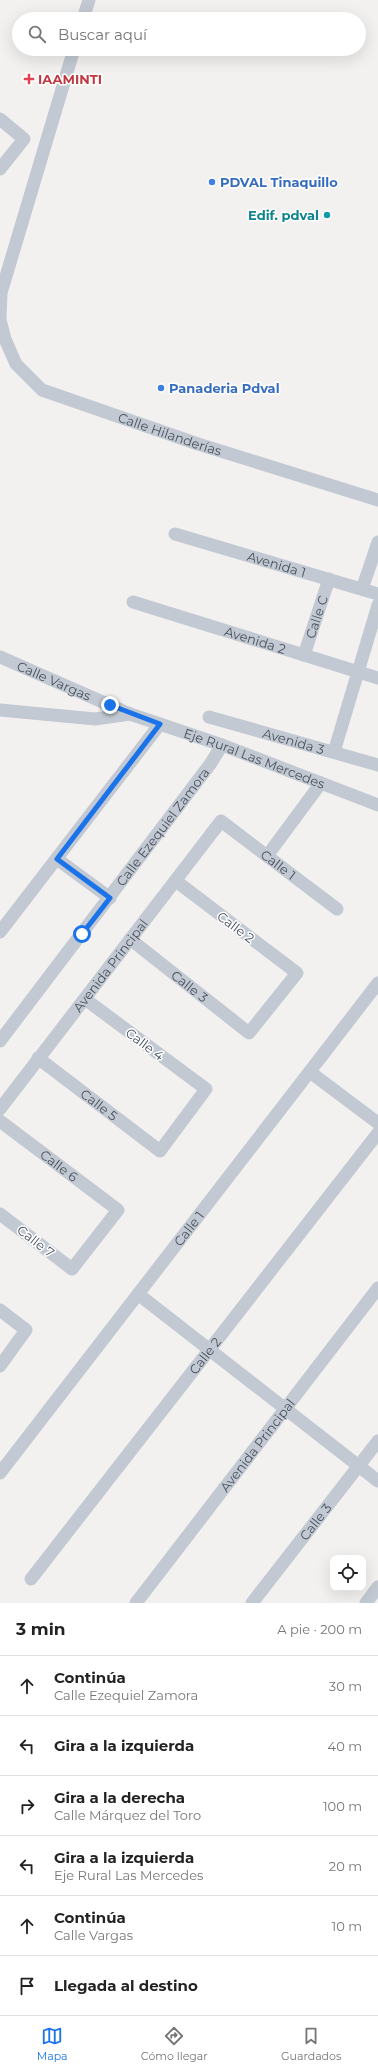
<!DOCTYPE html>
<html lang="es">
<meta charset="utf-8">
<style>
:root{--surface:#fff;--page:#f6f6f6;--text:#222;--muted:#767676;--line:#e0e0e0;--accent:#1a73e8}
body{margin:0;font-family:Montserrat,sans-serif;background:var(--page);color:var(--text)}
.controls{position:absolute;right:12px;bottom:12px;display:grid;overflow:hidden;border-radius:8px;box-shadow:0 4px 16px #0002}
.controls button{width:36px;height:36px;display:grid;place-items:center;padding:0;border:0;border-bottom:1px solid var(--line);background:var(--surface);color:var(--text);font:20px sans-serif}
.stop{position:absolute;width:12px;height:12px;margin:-9px;border:3px solid #1a73e8;border-radius:50%;background:#fff}
.stop.end{background:#1a73e8;border-color:#fff;box-shadow:0 1px 4px #0008}
.list{margin:0;padding:0;list-style:none}
h2{display:flex;justify-content:space-between;align-items:center;height:52px;margin:0;padding:0 16px;font-size:17px}
h2 small{font-size:13px;font-weight:400;color:var(--muted)}
.list li{display:grid;grid-template-columns:26px 1fr auto;gap:12px;align-items:center;box-sizing:border-box;height:60px;padding:0 16px;border-top:1px solid var(--line)}
.list b{display:block;font-size:15px;white-space:nowrap}
.list p{margin:0;font-size:13px;white-space:nowrap;color:var(--muted)}
.list em{font-size:13px;font-style:normal;color:var(--muted)}
.icon{flex:none;width:22px;height:22px;fill:none;stroke:currentColor;stroke-width:2;stroke-linecap:round;stroke-linejoin:round}
.map{position:relative;flex:none;width:378px;height:1603px;overflow:hidden}
.search{position:absolute;background:var(--surface);box-shadow:0 4px 16px #0002;left:12px;right:12px;top:12px;height:44px;display:flex;align-items:center;gap:10px;box-sizing:border-box;padding:0 14px;border-radius:22px;color:var(--muted);font-size:15px}
.sheet{height:412px;background:var(--surface)}
nav{display:flex;justify-content:space-around;align-items:center;box-sizing:border-box;height:56px;border-top:1px solid var(--line);background:var(--surface);font-size:11px;color:var(--muted)}
nav a{display:grid;justify-items:center;gap:2px}
nav .on{color:var(--accent)}
.map>svg:first-child{display:block}
.lines{fill:none;stroke-linecap:round;stroke-linejoin:round}
.street{stroke:#c2c9d2;stroke-width:13}
.route{stroke:#1a73e8;stroke-width:5}
.health-dot{fill:#e0444e;stroke:#fff;stroke-width:1.5}
.shop-dot{fill:#3f7fe0;stroke:#fff;stroke-width:1.5}
.culture-dot{fill:#0f9aa8;stroke:#fff;stroke-width:1.5}
.labels{text-anchor:middle;dominant-baseline:central;stroke-width:3;stroke-linejoin:round;paint-order:stroke}
.health-label{font-size:13px;font-weight:bold;fill:#be3a42;stroke:#fff;text-anchor:start}
.shop-label{font-size:13px;font-weight:bold;fill:#366cbe;stroke:#fff;text-anchor:start}
.culture-label{font-size:13px;font-weight:bold;fill:#0d838f;stroke:#fff;text-anchor:end}
.street-label{font-size:13px;fill:#49515d;stroke:#fff}
</style>
<div class="map">
<svg width="378" height="1603" viewBox="0 0 378 1603">
<rect width="100%" height="100%" fill="#f3f1f0"/>
<g class="lines">
<g class="street">
<polyline points="83,19 89,0"/>
<polyline points="0,119 24,139 0,169"/>
<polyline points="0,319 1,293 74,49"/>
<path id="s1" d="M 0,320 L 5,339 L 16,364 L 42,390 L 198,444 L 378,500"/>
<path id="s2" d="M 175,534 L 378,594"/>
<polyline points="362,589 378,542"/>
<path id="s3" d="M 133,602 L 378,678"/>
<path id="s4" d="M 304,655 L 329,579"/>
<path id="s5" d="M 0,657 L 130,714 L 222,745 L 378,805"/>
<polyline points="0,710 95,719 130,714"/>
<path id="s6" d="M 209,717 L 378,765"/>
<polyline points="334,752 378,605"/>
<polyline points="267,856 321,783"/>
<polyline points="57,859 110,898"/>
<polyline points="0,932 160,724"/>
<path id="s7" d="M 130,939 L 249,1033 L 297,973 L 176,881"/>
<path id="s8" d="M 0,1041 L 211,763 L 222,745"/>
<path id="s9" d="M 38,1058 L 160,1151 L 206,1089 L 85,999"/>
<polyline points="310,1072 378,1123"/>
<path id="s10" d="M 0,1109 L 221,821 L 337,909"/>
<path id="s11" d="M 0,1121 L 118,1210 L 72,1269 L 0,1214"/>
<polyline points="138,1294 378,1481"/>
<polyline points="0,1310 26,1330 0,1366"/>
<path id="s12" d="M 0,1473 L 378,983"/>
<path id="s13" d="M 31,1579 L 378,1133"/>
<path id="s14" d="M 136,1603 L 378,1288"/>
<path id="s15" d="M 252,1603 L 378,1441"/>
<polyline points="366,1603 378,1587"/>
</g>
</g>
<g class="lines">
<polyline class="route" points="82,934 110,898 57,859 160,724 110,705"/>
</g>
<path class="health-dot" d="M27 73h4v4h4v4h-4v4h-4v-4h-4v-4h4z"/>
<g class="shop-dot">
<circle cx="212" cy="182" r="4"/>
<circle cx="161" cy="388" r="4"/>
</g>
<circle class="culture-dot" cx="327" cy="215" r="4"/>
<g class="labels">
<g class="health-label">
<text x="38" y="79">IAAMINTI</text>
</g>
<g class="shop-label">
<text x="220" y="182">PDVAL Tinaquillo</text>
<text x="169" y="388">Panaderia Pdval</text>
</g>
<g class="culture-label">
<text x="319" y="215">Edif. pdval</text>
</g>
<g class="street-label">
<text stroke="none"><textPath href="#s1" startOffset="219">Calle Hilanderías</textPath></text>
<text stroke="none"><textPath href="#s2" startOffset="106">Avenida 1</textPath></text>
<text stroke="none"><textPath href="#s4" startOffset="40">Calle C</textPath></text>
<text stroke="none"><textPath href="#s3" startOffset="128">Avenida 2</textPath></text>
<text stroke="none"><textPath href="#s5" startOffset="59">Calle Vargas</textPath></text>
<text stroke="none"><textPath href="#s6" startOffset="88">Avenida 3</textPath></text>
<text stroke="none"><textPath href="#s5" startOffset="274">Eje Rural Las Mercedes</textPath></text>
<text stroke="none"><textPath href="#s8" startOffset="269">Calle Ezequiel Zamora</textPath></text>
<text stroke="none"><textPath href="#s10" startOffset="435">Calle 1</textPath></text>
<text transform="translate(236 927) rotate(37)">Calle 2</text>
<text stroke="none"><textPath href="#s10" startOffset="181">Avenida Principal</textPath></text>
<text stroke="none"><textPath href="#s7" startOffset="76">Calle 3</textPath></text>
<text transform="translate(145 1044) rotate(37)">Calle 4</text>
<text stroke="none"><textPath href="#s9" startOffset="77">Calle 5</textPath></text>
<text stroke="none"><textPath href="#s11" startOffset="74">Calle 6</textPath></text>
<text stroke="none"><textPath href="#s12" startOffset="309">Calle 1</textPath></text>
<text transform="translate(36 1241) rotate(38)">Calle 7</text>
<text stroke="none"><textPath href="#s13" startOffset="283">Calle 2</textPath></text>
<text stroke="none"><textPath href="#s14" startOffset="199">Avenida Principal</textPath></text>
<text stroke="none"><textPath href="#s15" startOffset="103">Calle 3</textPath></text>
</g>
</g>
</svg>
<div class="controls">
<button><svg class="icon" aria-label="locate" viewBox="0 0 24 24"><circle cx="12" cy="12" r="6"/><path d="M12 2v4M12 18v4M2 12h4M18 12h4"/></svg></button>
</div>
<div class="stop" style="left:82px;top:934px"></div>
<div class="stop end" style="left:110px;top:705px"></div>
<div class="search"><svg class="icon" aria-label="search" viewBox="0 0 24 24"><circle cx="10" cy="10" r="6"/><path d="M15 15l6 6"/></svg>Buscar aquí</div>
</div>
<section class="sheet">
<h2>3 min<small>A pie · 200 m</small></h2>
<ul class="list">
<li><svg class="icon" aria-label="ahead" viewBox="0 0 24 24"><path d="M12 20V5M6 11l6-6 6 6"/></svg><div><b>Continúa</b><p>Calle Ezequiel Zamora</p></div><em>30 m</em></li>
<li><svg class="icon" aria-label="left" viewBox="0 0 24 24"><path d="M17 20v-9H6M10 6l-5 5 5 5"/></svg><div><b>Gira a la izquierda</b></div><em>40 m</em></li>
<li><svg class="icon" aria-label="right" viewBox="0 0 24 24"><path d="M7 20v-9h11M14 6l5 5-5 5"/></svg><div><b>Gira a la derecha</b><p>Calle Márquez del Toro</p></div><em>100 m</em></li>
<li><svg class="icon" aria-label="left" viewBox="0 0 24 24"><path d="M17 20v-9H6M10 6l-5 5 5 5"/></svg><div><b>Gira a la izquierda</b><p>Eje Rural Las Mercedes</p></div><em>20 m</em></li>
<li><svg class="icon" aria-label="ahead" viewBox="0 0 24 24"><path d="M12 20V5M6 11l6-6 6 6"/></svg><div><b>Continúa</b><p>Calle Vargas</p></div><em>10 m</em></li>
<li><svg class="icon" aria-label="arrive" viewBox="0 0 24 24"><path d="M6 21V4h12l-3 4 3 4H6"/></svg><div><b>Llegada al destino</b></div></li>
</ul>
</section>
<nav>
<a class="on"><svg class="icon" aria-label="map" viewBox="0 0 24 24"><path d="M3 6l6-2 6 2 6-2v14l-6 2-6-2-6 2zM9 4v14M15 6v14"/></svg>Mapa</a>
<a><svg class="icon" aria-label="directions" viewBox="0 0 24 24"><path d="M12 3l9 9-9 9-9-9zM9 14v-3h6M13 9l2 2-2 2"/></svg>Cómo llegar</a>
<a><svg class="icon" aria-label="saved" viewBox="0 0 24 24"><path d="M7 4h10v16l-5-4-5 4z"/></svg>Guardados</a>
</nav>
